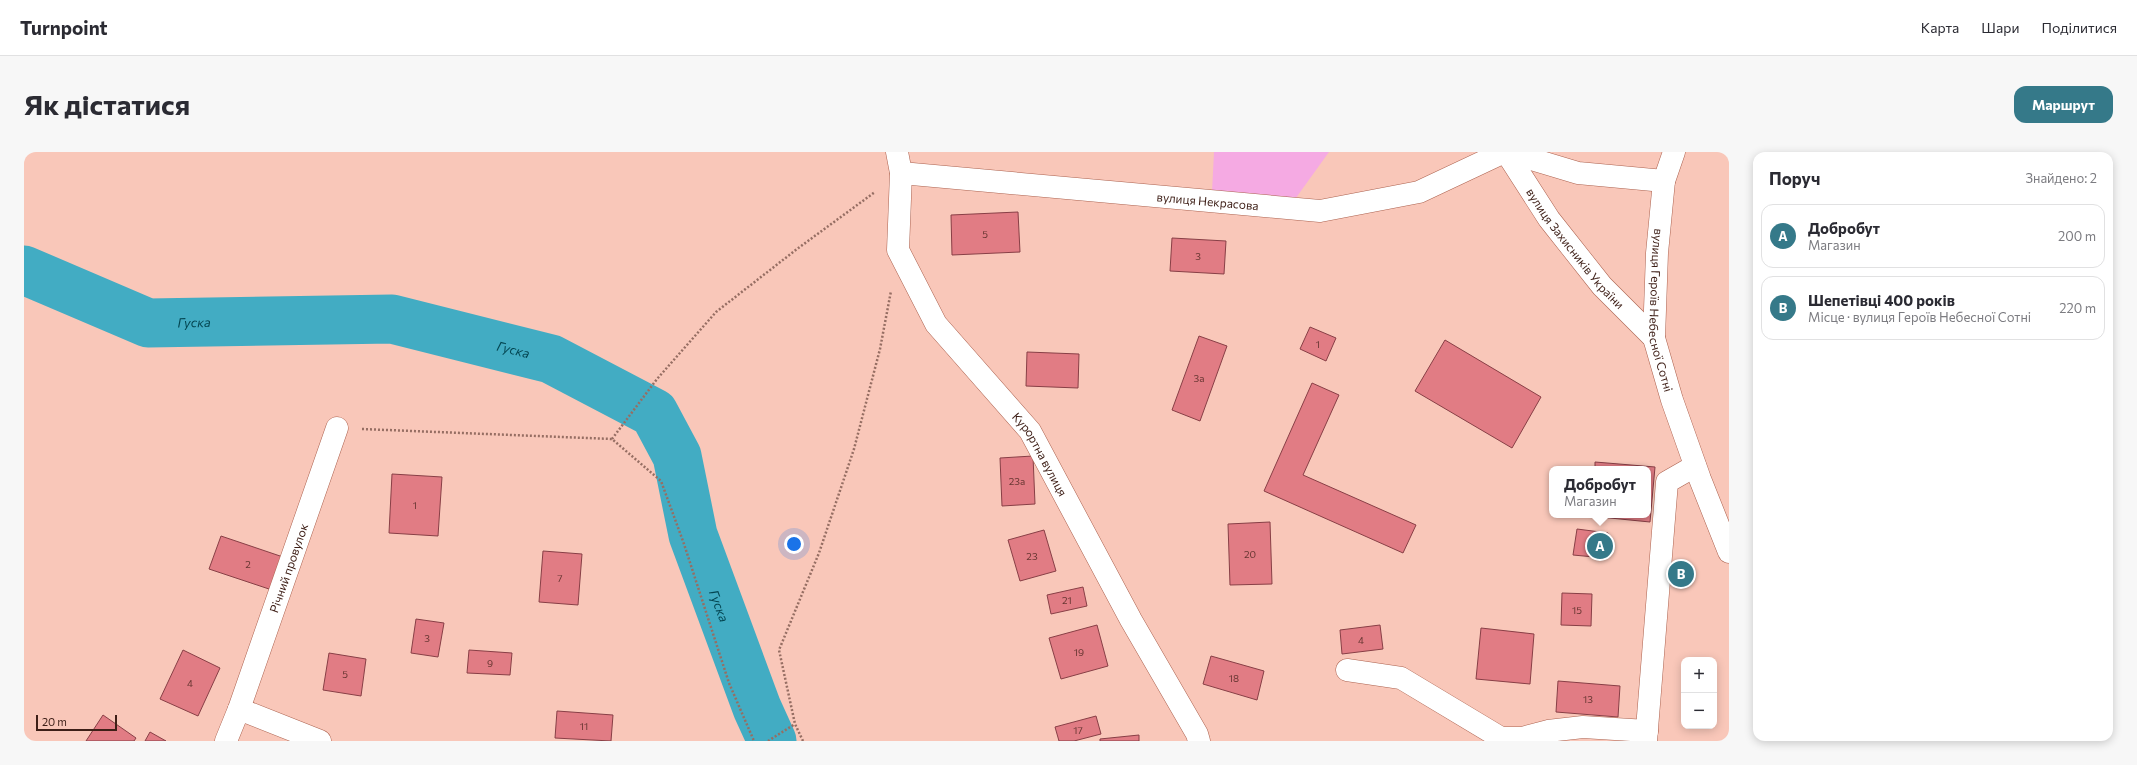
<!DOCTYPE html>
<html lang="uk">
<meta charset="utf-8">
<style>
:root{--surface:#fff;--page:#f7f7f7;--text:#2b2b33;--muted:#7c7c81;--line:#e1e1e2;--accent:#357989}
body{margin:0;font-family:Commissioner,sans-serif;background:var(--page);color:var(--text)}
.controls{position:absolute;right:12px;bottom:12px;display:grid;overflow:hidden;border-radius:8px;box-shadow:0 2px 10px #0003}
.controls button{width:36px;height:36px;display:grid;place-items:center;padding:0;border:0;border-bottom:1px solid var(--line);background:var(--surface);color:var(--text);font:20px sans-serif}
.scale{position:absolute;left:12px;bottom:10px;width:81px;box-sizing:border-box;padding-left:4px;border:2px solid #3e1f17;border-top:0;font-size:11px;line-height:14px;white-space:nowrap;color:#3e1f17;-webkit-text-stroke:3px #f9c7b9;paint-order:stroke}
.you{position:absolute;left:770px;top:392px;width:14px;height:14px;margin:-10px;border:3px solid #fff;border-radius:50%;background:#1a73e8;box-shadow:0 0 0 6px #1a73e833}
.badge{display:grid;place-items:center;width:26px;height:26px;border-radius:50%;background:var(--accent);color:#fff;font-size:13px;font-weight:700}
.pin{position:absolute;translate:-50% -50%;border:2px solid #fff;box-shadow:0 1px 4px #0006}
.popup{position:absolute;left:1525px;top:314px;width:102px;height:52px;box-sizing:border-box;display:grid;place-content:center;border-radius:8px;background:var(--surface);filter:drop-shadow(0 1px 3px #0005);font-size:13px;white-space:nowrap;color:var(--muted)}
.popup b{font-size:15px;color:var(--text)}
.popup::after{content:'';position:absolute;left:50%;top:100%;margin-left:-8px;border:8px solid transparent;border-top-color:var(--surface)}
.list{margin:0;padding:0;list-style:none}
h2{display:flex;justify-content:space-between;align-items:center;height:52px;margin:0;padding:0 16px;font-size:17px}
h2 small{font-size:13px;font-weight:400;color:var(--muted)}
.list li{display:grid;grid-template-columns:26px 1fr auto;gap:12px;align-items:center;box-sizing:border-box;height:64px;margin:0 8px 8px;padding:0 8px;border:1px solid var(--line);border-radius:12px}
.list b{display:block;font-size:15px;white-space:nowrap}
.list p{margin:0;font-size:13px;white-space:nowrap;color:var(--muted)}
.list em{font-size:13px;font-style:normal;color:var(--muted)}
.map{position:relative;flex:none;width:1705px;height:589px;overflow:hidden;border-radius:12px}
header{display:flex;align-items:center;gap:24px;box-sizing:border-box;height:56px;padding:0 20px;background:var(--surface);border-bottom:1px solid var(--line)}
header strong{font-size:19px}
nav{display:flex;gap:22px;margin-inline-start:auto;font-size:14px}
.intro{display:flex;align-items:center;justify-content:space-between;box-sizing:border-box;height:96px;padding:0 24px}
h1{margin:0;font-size:28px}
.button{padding:10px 18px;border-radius:12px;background:var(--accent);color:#fff;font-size:14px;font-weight:700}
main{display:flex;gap:24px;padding:0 24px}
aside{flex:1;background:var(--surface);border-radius:12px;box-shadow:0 2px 10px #0003}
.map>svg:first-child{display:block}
.green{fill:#f5aae3}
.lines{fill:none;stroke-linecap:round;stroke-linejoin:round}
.river{stroke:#42acc3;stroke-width:49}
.building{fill:#e17c84;stroke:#883f46}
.minor-casing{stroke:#ac624f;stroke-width:23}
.secondary-casing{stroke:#ac624f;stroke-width:23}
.path{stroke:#966e63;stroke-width:2.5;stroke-dasharray:2 2;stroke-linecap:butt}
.minor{stroke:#fff;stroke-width:22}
.secondary{stroke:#fff;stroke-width:22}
.labels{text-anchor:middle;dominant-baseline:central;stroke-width:3;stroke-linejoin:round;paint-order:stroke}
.number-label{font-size:10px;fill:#673632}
.street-label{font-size:12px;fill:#3e1f17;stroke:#f9c7b9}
.water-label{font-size:13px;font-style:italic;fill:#044652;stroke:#f9c7b9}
</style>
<header>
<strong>Turnpoint</strong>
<nav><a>Карта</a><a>Шари</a><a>Поділитися</a></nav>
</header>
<div class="intro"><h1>Як дістатися</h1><a class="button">Маршрут</a></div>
<main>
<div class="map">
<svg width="1705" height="589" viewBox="0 0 1705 589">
<rect width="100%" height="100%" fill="#f9c7b9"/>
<polygon class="green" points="1190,0 1305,0 1269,50 1188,40"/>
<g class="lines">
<path class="river" id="s1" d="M 0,118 L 124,171 L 368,167 L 527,207 L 630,261 L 653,304 L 669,383 L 733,556 L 748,589"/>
</g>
<g class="building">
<polygon points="994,60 996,100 928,103 927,63"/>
<polygon points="1148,86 1202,89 1200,122 1146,119"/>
<polygon points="1286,175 1312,186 1302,209 1276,197"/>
<polygon points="1175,184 1203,194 1176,269 1148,258"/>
<polygon points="1421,188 1517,245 1488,296 1391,239"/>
<polygon points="1003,200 1055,202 1054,236 1002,234"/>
<polygon points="1288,231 1315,243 1279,323 1392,373 1379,401 1240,339"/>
<polygon points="1009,304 1011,352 978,354 976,306"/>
<polygon points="1571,310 1631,315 1626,370 1566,364 1624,363 1624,317 1571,317"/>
<polygon points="368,322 418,325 414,384 365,381"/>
<polygon points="1246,370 1248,432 1206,433 1204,372"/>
<polygon points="1553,377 1584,381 1581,406 1549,403"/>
<polygon points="1020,378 1032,419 996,429 984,388"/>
<polygon points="197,384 262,406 251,439 185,417"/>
<polygon points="519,399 558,402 554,453 515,450"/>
<polygon points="1059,435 1063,454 1027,462 1023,443"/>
<polygon points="1538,441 1568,442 1567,474 1537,473"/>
<polygon points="392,467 420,471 414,505 387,501"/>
<polygon points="1073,473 1084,514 1037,527 1025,486"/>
<polygon points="1356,473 1359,497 1318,502 1316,478"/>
<polygon points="1457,476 1510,482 1506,532 1452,527"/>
<polygon points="159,498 196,516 174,564 136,547"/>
<polygon points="445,498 488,501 486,523 443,521"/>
<polygon points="305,501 342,507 337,544 299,538"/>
<polygon points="1187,504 1240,519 1233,548 1179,532"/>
<polygon points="1534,529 1596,534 1594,565 1532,560"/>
<polygon points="533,559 589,563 587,589 531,586"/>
<polygon points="79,563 112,586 110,589 62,589"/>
<polygon points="1072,564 1077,582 1050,589 1035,589 1031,575"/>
<polygon points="126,580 142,589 121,589"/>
<polygon points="1115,583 1115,589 1076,589 1076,587"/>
</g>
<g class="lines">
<defs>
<g id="minor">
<path id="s2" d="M 873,0 L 877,21 L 874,98 L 912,172 L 1006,279 L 1107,468 L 1173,582 L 1175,589"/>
<path id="s3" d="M 877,21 L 1296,59 L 1395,40 L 1480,0"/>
<polyline points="1640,29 1650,0"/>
<polyline points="1323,518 1377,526 1477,586 1498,586 1524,579 1559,575 1623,579"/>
<polyline points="215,557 296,589"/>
<path id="s4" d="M 202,589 L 215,557 L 313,276"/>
<polyline points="1622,589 1643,330 1671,314"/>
</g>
<g id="secondary">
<path id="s5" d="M 1482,0 L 1525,67 L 1578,134 L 1630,186"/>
<path id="s6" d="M 1484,0 L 1554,21 L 1640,29 L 1633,101 L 1630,186 L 1648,248 L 1676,327 L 1705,400"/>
</g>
</defs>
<use href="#minor" class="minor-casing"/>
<use href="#secondary" class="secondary-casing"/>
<g class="path">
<polyline points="338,277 588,287 637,329 660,392 705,531 730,589"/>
<polyline points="588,287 633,227 692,160 773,97 851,40"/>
<polyline points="744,589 771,572"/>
<polyline points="779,589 771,572 755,498 795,401 830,297 856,197 867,139"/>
</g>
<use href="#minor" class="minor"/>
<use href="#secondary" class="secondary"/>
</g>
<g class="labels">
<g class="number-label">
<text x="961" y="82">5</text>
<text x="1174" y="104">3</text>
<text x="1294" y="192">1</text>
<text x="1175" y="226">3а</text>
<text x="993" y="329">23а</text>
<text x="391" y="353">1</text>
<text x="1226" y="402">20</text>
<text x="1008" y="404">23</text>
<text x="224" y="412">2</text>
<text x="536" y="426">7</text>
<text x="1043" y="448">21</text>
<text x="1553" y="458">15</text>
<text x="403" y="486">3</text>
<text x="1337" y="488">4</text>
<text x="1055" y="500">19</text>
<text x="466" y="511">9</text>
<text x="321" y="522">5</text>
<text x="1210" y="526">18</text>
<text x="166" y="531">4</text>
<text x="1564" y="547">13</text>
<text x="560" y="574">11</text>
<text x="1054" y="578">17</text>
</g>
<g class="street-label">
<text stroke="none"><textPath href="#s3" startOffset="308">вулиця Некрасова</textPath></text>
<text stroke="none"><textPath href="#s5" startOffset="119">вулиця Захисників України</textPath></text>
<text stroke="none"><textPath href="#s6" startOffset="290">вулиця Героїв Небесної Сотні</textPath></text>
<text stroke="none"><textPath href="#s2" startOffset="349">Курортна вулиця</textPath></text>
<text stroke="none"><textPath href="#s4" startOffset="184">Річний провулок</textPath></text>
</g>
<g class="water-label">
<text stroke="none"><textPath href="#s1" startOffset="181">Гуска</textPath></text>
<text stroke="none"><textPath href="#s1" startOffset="504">Гуска</textPath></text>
<text stroke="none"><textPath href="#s1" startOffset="864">Гуска</textPath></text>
</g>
</g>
</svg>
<div class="controls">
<button>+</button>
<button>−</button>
</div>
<div class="scale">20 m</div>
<div class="you"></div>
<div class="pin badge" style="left:1576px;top:394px">A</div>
<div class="popup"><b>Добробут</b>Магазин</div>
<div class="pin badge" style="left:1657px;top:422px">B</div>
</div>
<aside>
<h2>Поруч<small>Знайдено: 2</small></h2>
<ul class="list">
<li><span class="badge">A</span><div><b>Добробут</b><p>Магазин</p></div><em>200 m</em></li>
<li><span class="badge">B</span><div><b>Шепетівці 400 років</b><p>Місце · вулиця Героїв Небесної Сотні</p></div><em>220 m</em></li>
</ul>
</aside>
</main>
